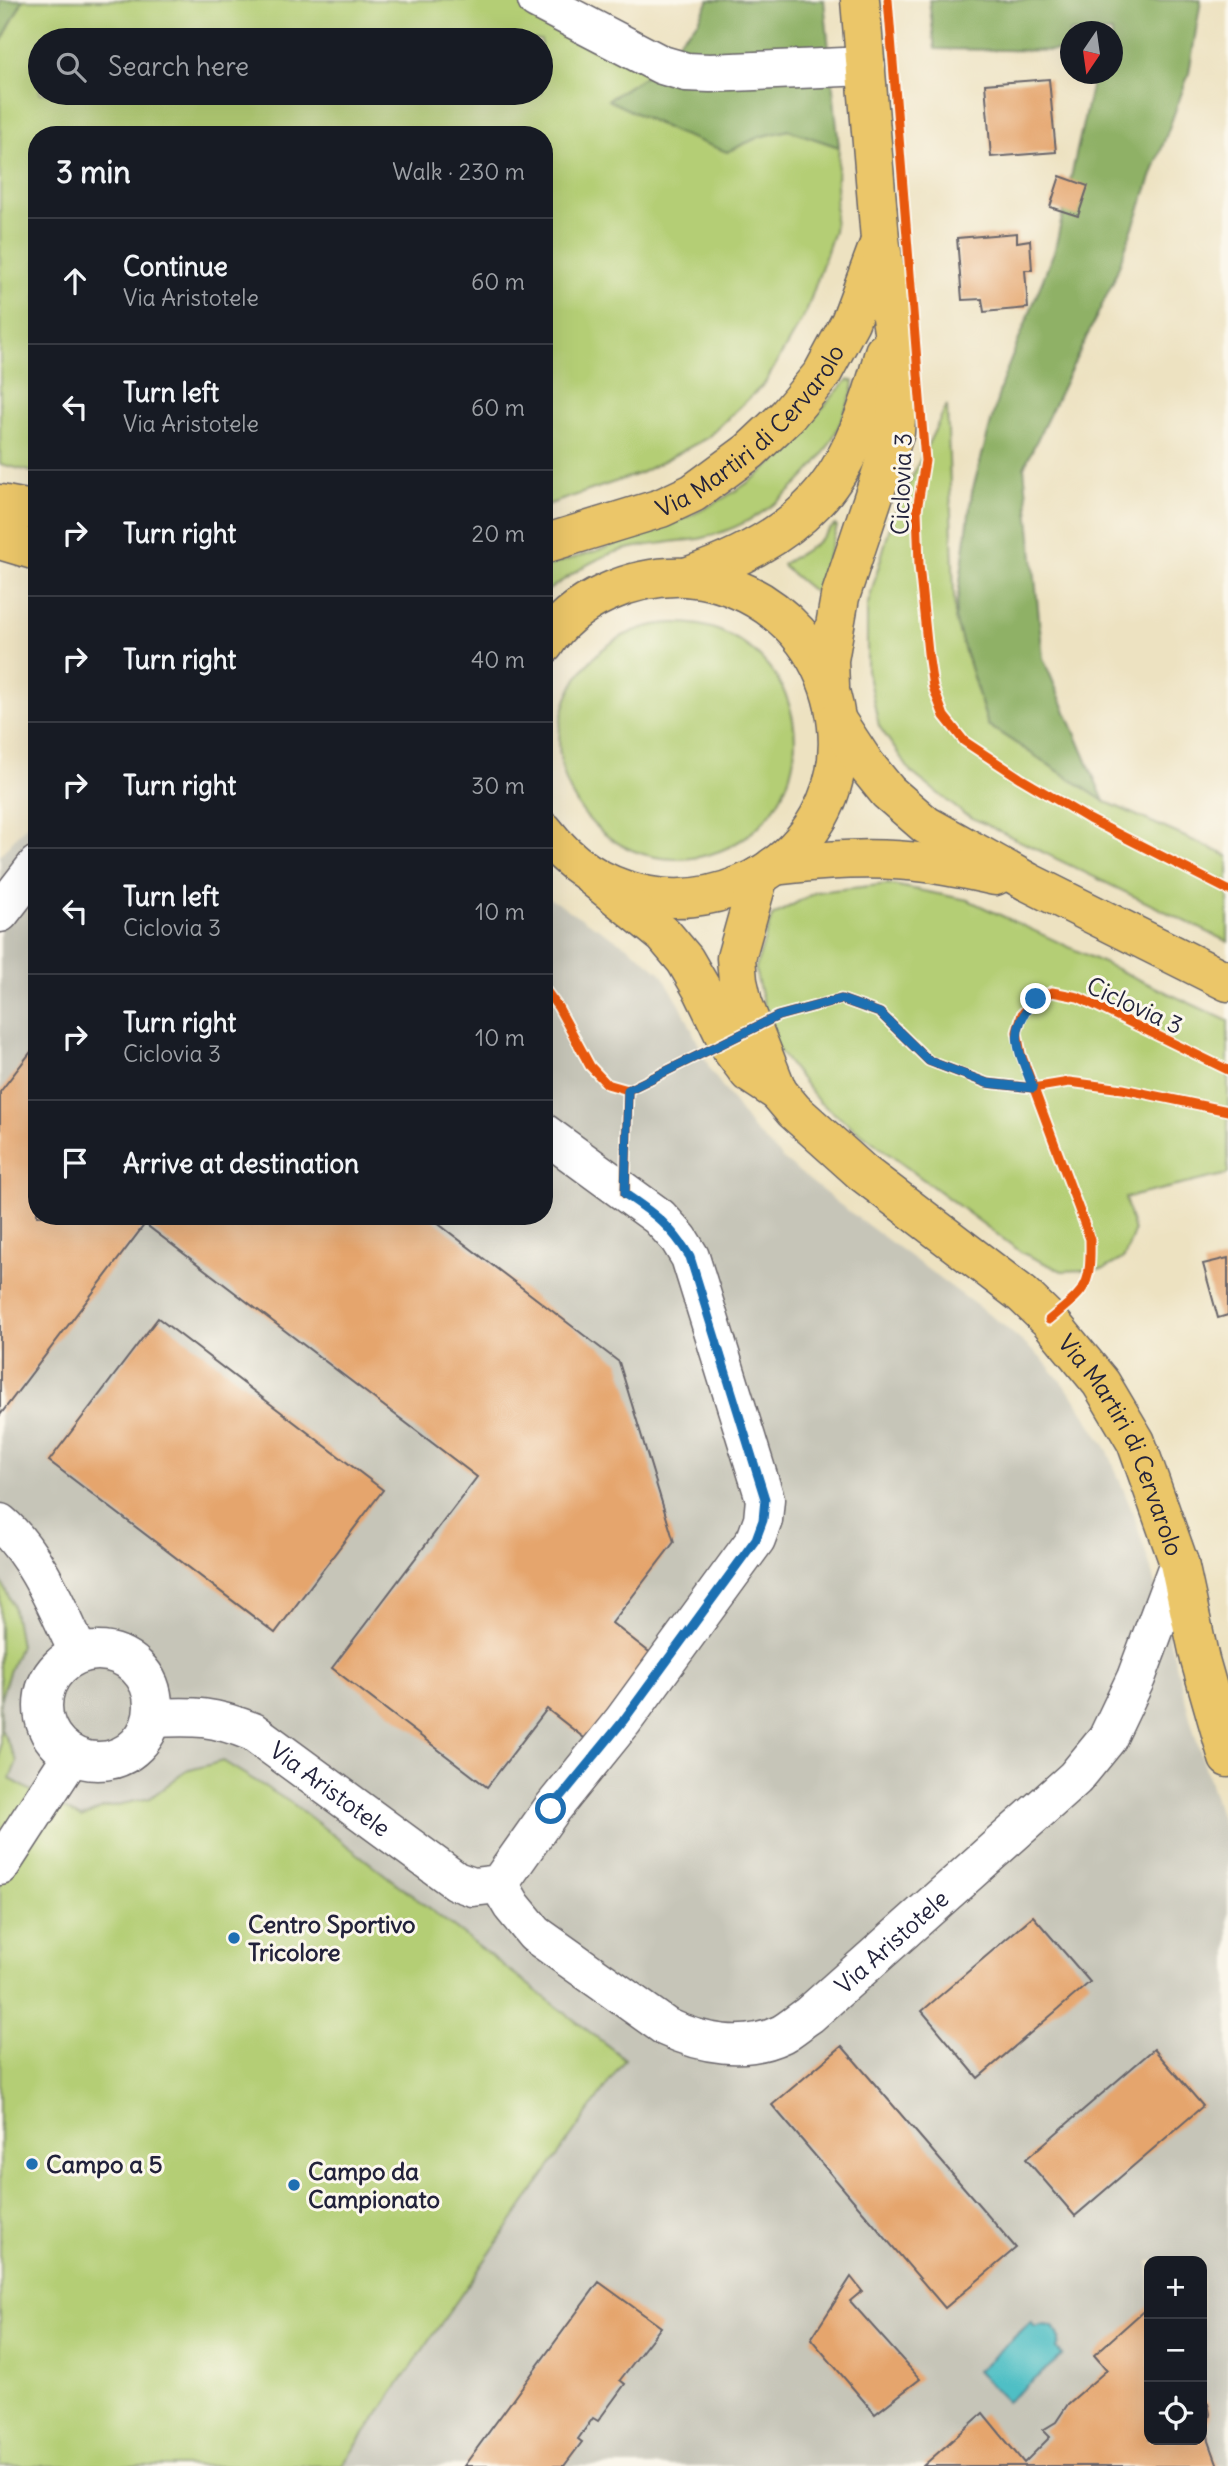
<!DOCTYPE html>
<meta charset="utf-8">
<style>
:root{--surface:#171b24;--page:#20242c;--text:#f1f3f6;--muted:#9ea1a6;--line:#363941}
body{margin:0;font-family:Delius,sans-serif;background:var(--page);color:var(--text)}
.controls{position:absolute;right:21px;bottom:21px;display:grid;overflow:hidden;border-radius:14px;box-shadow:0 7px 28px #0002}
.controls button{width:63px;height:63px;display:grid;place-items:center;padding:0;border:0;border-bottom:2px solid var(--line);background:var(--surface);color:var(--text);font:35px sans-serif}
.compass{position:absolute;left:1060px;top:21px;width:63px;height:63px;border-radius:50%;background:var(--surface);box-shadow:0 7px 28px #0002;rotate:193deg}
.stop{position:absolute;width:21px;height:21px;margin:-16px;border:5px solid #1f6fb2;border-radius:50%;background:#fff}
.stop.end{background:#1f6fb2;border-color:#fff;box-shadow:0 2px 7px #0008}
.list{margin:0;padding:0;list-style:none}
h2{display:flex;justify-content:space-between;align-items:center;height:91px;margin:0;padding:0 28px;font-size:30px}
h2 small{font-size:23px;font-weight:400;color:var(--muted)}
.list li{display:grid;grid-template-columns:46px 1fr auto;gap:21px;align-items:center;box-sizing:border-box;height:126px;padding:0 28px;border-top:2px solid var(--line)}
.list b{display:block;font-size:26px;white-space:nowrap}
.list p{margin:0;font-size:23px;white-space:nowrap;color:var(--muted)}
.list em{font-size:23px;font-style:normal;color:var(--muted)}
.icon{flex:none;width:38px;height:38px;fill:none;stroke:currentColor;stroke-width:2;stroke-linecap:round;stroke-linejoin:round}
.map{position:relative;flex:none;width:1228px;height:2466px;overflow:hidden}
.search{position:absolute;background:var(--surface);box-shadow:0 7px 28px #0002;left:28px;top:28px;width:525px;height:77px;display:flex;align-items:center;gap:18px;box-sizing:border-box;padding:0 24px;border-radius:38px;color:var(--muted);font-size:26px}
.panel{position:absolute;background:var(--surface);box-shadow:0 7px 28px #0002;left:28px;top:126px;width:525px;height:1099px;border-radius:28px}
.map>svg:first-child{display:block}
.industrial{fill:#c6c5b8;fill-rule:evenodd}
.green{fill:#b4ce74;stroke:#6b7858;stroke-width:2;fill-rule:evenodd}
.forest{fill:#8fb166;stroke:#586a50;stroke-width:2}
.water{fill:#50bfc5;stroke:#397080;stroke-width:2}
.building{fill:#e5a56d}
.lines{fill:none;stroke-linecap:round;stroke-linejoin:round}
.minor-casing{stroke:#69656a;stroke-width:41}
.major-casing{stroke:#69656a;stroke-width:41}
.minor{stroke:#fff;stroke-width:38}
.major{stroke:#ebc669;stroke-width:38}
.cycleway-casing{stroke:#fbf7ec;stroke-width:13}
.cycleway{stroke:#e8590c;stroke-width:9}
.route{stroke:#1f6fb2;stroke-width:9}
.poi-dot{fill:#1f6fb2;stroke:#fbf7ec;stroke-width:2.5}
.labels{text-anchor:middle;dominant-baseline:central;stroke-width:6;stroke-linejoin:round;paint-order:stroke}
.street-label{font-size:24px;fill:#22223b;stroke:#fbf7ec}
.poi-label{font-size:24px;font-weight:bold;fill:#22223b;stroke:#fbf7ec;text-anchor:start}
</style>
<div class="map">
<svg width="1228" height="2466" viewBox="0 0 1228 2466">
<rect width="100%" height="100%" fill="#fbf7ec"/>
<filter id="ink" filterUnits="userSpaceOnUse"><feTurbulence type="fractalNoise" baseFrequency=".0143" numOctaves="2"/><feDisplacementMap in="SourceGraphic" scale="14" xChannelSelector="R" yChannelSelector="G"/><feConvolveMatrix kernelMatrix="1 2 1 2 8 2 1 2 1" color-interpolation-filters="sRGB"/></filter>
<filter id="wash" filterUnits="userSpaceOnUse"><feTurbulence type="fractalNoise" baseFrequency=".00686" numOctaves="4" result="noise"/><feDisplacementMap in="SourceGraphic" scale="28" xChannelSelector="R" yChannelSelector="G"/><feGaussianBlur stdDeviation="1.57" result="paint"/><feColorMatrix in="noise" values="0 0 0 0 0 0 0 0 0 0 0 0 0 0 0 0 0 1.4 0 .05"/><feComposite in="paint" operator="in"/></filter>
<g filter="url(#wash)">
<rect width="100%" height="100%" fill="#ede2c1"/>
<path class="industrial" d="M 37,813 L 37,1216 L 544,1216 L 544,895 L 630,948 L 661,973 L 681,1006 L 711,1071 L 753,1129 L 783,1159 L 839,1204 L 1003,1325 L 1043,1360 L 1073,1396 L 1108,1451 L 1134,1516 L 1150,1566 L 1192,1725 L 1228,1841 L 1228,2466 L 0,2466 L 0,855 ZM 1149,2261 L 1202,2261 L 1202,2440 L 1149,2440 Z"/>
<g class="green">
<path d="M 23,0 L 537,0 L 662,65 L 609,99 L 727,152 L 759,137 L 789,130 L 839,147 L 834,231 L 807,310 L 765,383 L 707,438 L 641,473 L 544,506 L 544,135 L 37,135 L 37,473 L 0,464 L 0,44 ZM 40,40 L 541,40 L 541,93 L 40,93 Z"/>
<path d="M 848,380 L 854,381 C 854,392 849,402 845,411 C 823,473 766,522 703,538 C 693,541 682,540 671,542 C 651,545 627,547 608,555 C 586,563 564,580 544,593 L 544,567 C 630,541 723,515 788,449 C 809,427 826,400 848,380 Z"/>
<polygon points="947,405 955,619 988,725 1104,801 1228,856 1228,942 964,814 911,772 879,726 867,671 867,607 893,516"/>
<polygon points="835,525 837,527 817,591 814,592 784,567 783,564 814,545"/>
<circle cx="677" cy="741" r="118"/>
<polygon points="888,884 968,900 1228,1021 1228,1174 1125,1198 1134,1232 1124,1258 1104,1269 1062,1271 1022,1253 819,1102 773,1043 755,970 772,916 816,892"/>
<polygon points="0,1579 13,1605 20,1646 9,1672 0,1701 1,1729 17,1761 10,1779 81,1818 103,1808 150,1798 186,1771 223,1761 293,1804 625,2059 342,2466 0,2466"/>
</g>
<g class="forest">
<polygon points="0,0 23,0 0,44"/>
<polygon points="709,0 824,0 839,147 789,130 759,137 727,152 675,132 608,100 662,65 680,39 698,22"/>
<polygon points="929,0 1201,0 1189,73 1113,282 1024,467 1043,658 1104,801 988,725 955,619 972,492 1002,382 1055,249 1094,74 1112,74 1112,32 1070,32 1070,51 935,49"/>
</g>
<path class="water" d="M 1031,2322 L 1035,2327 L 1041,2325 L 1052,2326 C 1060,2334 1061,2339 1057,2349 L 1063,2355 L 1007,2402 L 977,2371 Z"/>
<g id="blocks">
<g class="building">
<polygon points="1049,79 1056,152 991,157 985,84"/>
<polygon points="1060,176 1088,186 1078,216 1050,207"/>
<polygon points="1017,233 1017,242 1030,240 1032,270 1025,270 1028,308 984,312 982,299 962,300 957,238"/>
<polygon points="37,1044 37,1216 428,1216 619,1362 674,1542 612,1623 653,1655 588,1741 547,1709 487,1787 332,1668 477,1477 145,1224 0,1415 0,1092"/>
<polygon points="1228,1258 1228,1315 1218,1318 1203,1264"/>
<polygon points="158,1318 383,1490 275,1633 49,1461"/>
<polygon points="1033,1916 1090,1982 978,2078 922,2011"/>
<polygon points="842,2046 1016,2248 945,2308 772,2105"/>
<polygon points="1154,2049 1203,2106 1075,2216 1026,2159"/>
<polygon points="851,2277 862,2291 850,2301 920,2379 875,2414 811,2339"/>
<polygon points="599,2282 661,2327 620,2380 625,2384 598,2421 593,2418 578,2439 582,2442 564,2466 464,2466"/>
<polygon points="1149,2306 1149,2440 1202,2440 1202,2398 1208,2403 1210,2414 1207,2428 1209,2441 1218,2466 923,2466 983,2413 1024,2463 1050,2437 1043,2430 1056,2422 1068,2404 1107,2370 1094,2355"/>
</g>
</g>
</g>
<g filter="url(#ink)">
<use href="#blocks" fill-opacity="0" stroke="#69656a" stroke-width="2"/>
<g class="lines">
<defs>
<g id="minor">
<polyline points="537,0 662,65 686,72 710,73 866,66"/>
<polyline points="0,913 37,865"/>
<path d="M 0,1523 C 36,1553 59,1612 79,1654"/>
<circle cx="98" cy="1706" r="55"/>
<path id="s1" d="M 153,1718 C 196,1716 213,1716 253,1732 L 456,1881 L 473,1887 L 499,1884 L 552,1809 L 623,1721 L 756,1539 L 763,1520 L 765,1499 L 690,1257 L 679,1239 L 659,1217 L 544,1133"/>
<polyline points="0,1866 72,1755"/>
<path id="s2" d="M 499,1884 L 512,1906 L 535,1934 L 666,2027 C 702,2044 745,2052 782,2034 C 791,2029 800,2021 809,2015 L 1075,1778 L 1107,1739 L 1136,1678 L 1179,1563"/>
</g>
<g id="major">
<polyline points="0,504 37,511"/>
<polyline points="0,540 37,551"/>
<path id="s3" d="M 544,544 L 661,508 L 693,493 L 750,451 L 787,416 L 822,374 L 850,322 L 879,244"/>
<path d="M 686,577 C 733,561 780,539 815,502 C 850,466 872,400 884,352"/>
<path d="M 544,645 C 573,599 633,575 686,577 C 729,580 768,600 797,632 C 816,654 828,679 834,707 C 869,877 650,969 544,831"/>
<polyline points="830,687 829,660 840,597 895,432 899,374 880,239 860,0"/>
<polyline points="837,721 866,765 888,792 926,825 1028,882 1228,982"/>
<path d="M 774,866 C 824,860 875,856 926,863 C 949,866 972,871 995,876"/>
<polyline points="759,876 736,958 738,981 743,1003 778,1092"/>
<path id="s4" d="M 594,878 L 664,935 L 685,960 L 703,991 L 731,1049 L 749,1073 L 778,1092 L 794,1111 L 863,1173 L 1023,1295 L 1049,1320 L 1101,1383 L 1136,1442 L 1179,1563 L 1200,1660 L 1228,1758"/>
</g>
</defs>
<use href="#minor" class="minor-casing"/>
<use href="#major" class="major-casing"/>
<use href="#minor" class="minor"/>
<use href="#major" class="major"/>
<defs>
<g id="cycleway">
<polyline points="888,0 925,461 917,510 919,565 928,653 933,687 944,716 964,741 1020,778 1089,819 1228,890"/>
<polyline points="544,988 558,1007 590,1066 607,1084 628,1090 778,1016 841,999 880,1013 929,1061 987,1083 1033,1088 1069,1082 1123,1089 1228,1111"/>
<polyline points="625,1194 628,1090"/>
<path d="M 1049,1320 C 1086,1289 1091,1289 1090,1239 L 1021,1054 L 1017,1032 L 1022,1014 L 1036,999 L 1052,992 L 1078,997 L 1228,1070"/>
</g>
</defs>
<use href="#cycleway" class="cycleway-casing"/>
<use href="#cycleway" class="cycleway"/>
</g>
</g>
<g class="lines" filter="url(#ink)">
<path class="route" d="M 551,1809 L 623,1721 L 756,1539 L 763,1520 L 765,1499 L 690,1257 C 671,1226 655,1214 625,1194 L 628,1090 L 778,1016 L 841,999 L 880,1013 L 929,1061 L 987,1083 L 1033,1088 C 1019,1050 1005,1032 1036,999"/>
</g>
<g class="poi-dot">
<circle cx="234" cy="1938" r="7"/>
<circle cx="32" cy="2164" r="7"/>
<circle cx="294" cy="2185" r="7"/>
</g>
<g class="labels">
<g class="street-label">
<text stroke="none"><textPath href="#s3" startOffset="242">Via Martiri di Cervarolo</textPath></text>
<text transform="translate(901 484) rotate(-88)">Ciclovia 3</text>
<text transform="translate(1135 1005) rotate(25)">Ciclovia 3</text>
<text stroke="none"><textPath href="#s4" startOffset="789">Via Martiri di Cervarolo</textPath></text>
<text stroke="none"><textPath href="#s1" startOffset="198">Via Aristotele</textPath></text>
<text stroke="none"><textPath href="#s2" startOffset="486">Via Aristotele</textPath></text>
</g>
<g class="poi-label">
<text x="248" y="1924">Centro Sportivo<tspan x="248" dy="28">Tricolore</tspan></text>
<text x="46" y="2164">Campo a 5</text>
<text x="308" y="2171">Campo da<tspan x="308" dy="28">Campionato</tspan></text>
</g>
</g>
</svg>
<div class="controls">
<button>+</button>
<button>−</button>
<button><svg class="icon" aria-label="locate" viewBox="0 0 24 24"><circle cx="12" cy="12" r="6"/><path d="M12 2v4M12 18v4M2 12h4M18 12h4"/></svg></button>
</div>
<svg class="compass" viewBox="-18 -18 36 36"><path d="M0-13l5 13h-10z" fill="#e53935"/><path d="M0 13l5-13h-10z" fill="#9ea1a6"/></svg>
<div class="stop" style="left:551px;top:1809px"></div>
<div class="stop end" style="left:1036px;top:999px"></div>
<div class="search"><svg class="icon" aria-label="search" viewBox="0 0 24 24"><circle cx="10" cy="10" r="6"/><path d="M15 15l6 6"/></svg>Search here</div>
<section class="panel">
<h2>3 min<small>Walk · 230 m</small></h2>
<ul class="list">
<li><svg class="icon" aria-label="ahead" viewBox="0 0 24 24"><path d="M12 20V5M6 11l6-6 6 6"/></svg><div><b>Continue</b><p>Via Aristotele</p></div><em>60 m</em></li>
<li><svg class="icon" aria-label="left" viewBox="0 0 24 24"><path d="M17 20v-9H6M10 6l-5 5 5 5"/></svg><div><b>Turn left</b><p>Via Aristotele</p></div><em>60 m</em></li>
<li><svg class="icon" aria-label="right" viewBox="0 0 24 24"><path d="M7 20v-9h11M14 6l5 5-5 5"/></svg><div><b>Turn right</b></div><em>20 m</em></li>
<li><svg class="icon" aria-label="right" viewBox="0 0 24 24"><path d="M7 20v-9h11M14 6l5 5-5 5"/></svg><div><b>Turn right</b></div><em>40 m</em></li>
<li><svg class="icon" aria-label="right" viewBox="0 0 24 24"><path d="M7 20v-9h11M14 6l5 5-5 5"/></svg><div><b>Turn right</b></div><em>30 m</em></li>
<li><svg class="icon" aria-label="left" viewBox="0 0 24 24"><path d="M17 20v-9H6M10 6l-5 5 5 5"/></svg><div><b>Turn left</b><p>Ciclovia 3</p></div><em>10 m</em></li>
<li><svg class="icon" aria-label="right" viewBox="0 0 24 24"><path d="M7 20v-9h11M14 6l5 5-5 5"/></svg><div><b>Turn right</b><p>Ciclovia 3</p></div><em>10 m</em></li>
<li><svg class="icon" aria-label="arrive" viewBox="0 0 24 24"><path d="M6 21V4h12l-3 4 3 4H6"/></svg><div><b>Arrive at destination</b></div></li>
</ul>
</section>
</div>
